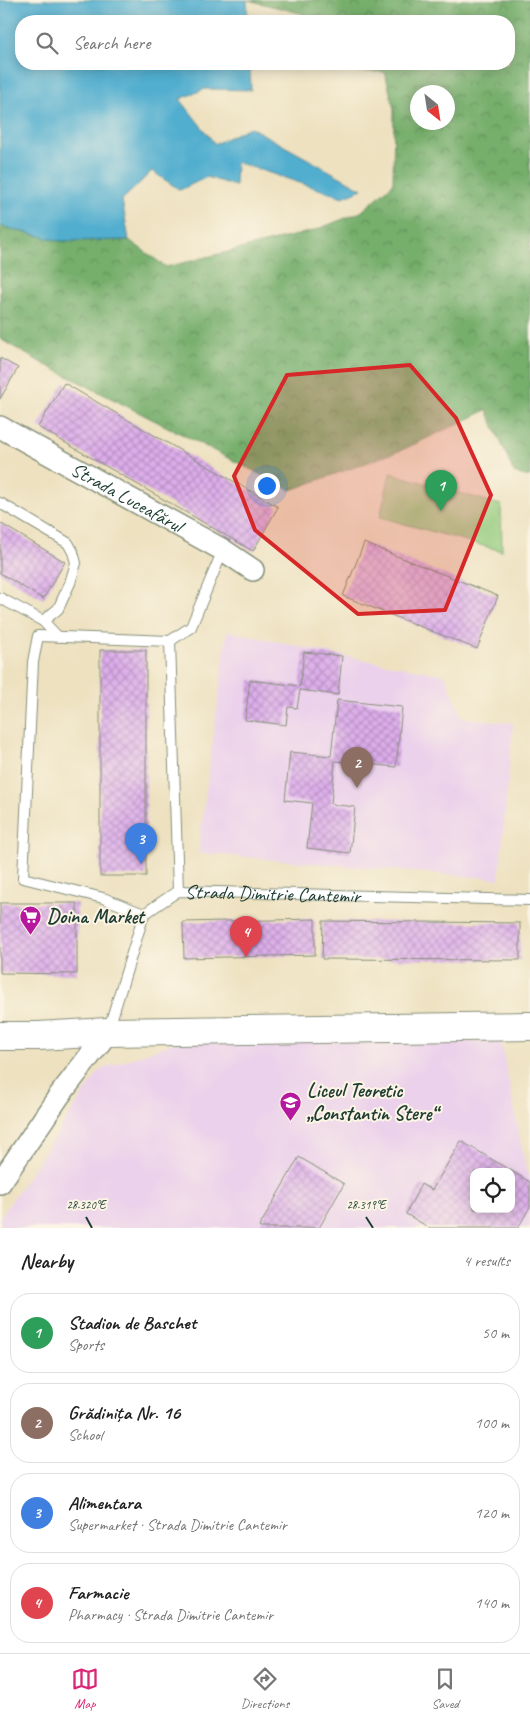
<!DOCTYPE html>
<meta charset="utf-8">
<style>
:root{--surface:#fff;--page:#f2f2f2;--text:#222;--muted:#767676;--line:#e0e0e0;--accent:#db2777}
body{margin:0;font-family:Caveat,sans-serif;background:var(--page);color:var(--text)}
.controls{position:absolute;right:15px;bottom:15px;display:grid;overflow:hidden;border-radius:10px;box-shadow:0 2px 12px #0003}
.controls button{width:45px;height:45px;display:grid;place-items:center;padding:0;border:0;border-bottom:1px solid var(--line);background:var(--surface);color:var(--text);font:25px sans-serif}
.compass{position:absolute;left:410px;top:85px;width:45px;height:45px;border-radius:50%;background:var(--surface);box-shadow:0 2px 12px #0003;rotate:150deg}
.you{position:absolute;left:266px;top:485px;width:18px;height:18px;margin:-12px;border:4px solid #fff;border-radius:50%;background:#1a73e8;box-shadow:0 0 0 8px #1a73e833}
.badge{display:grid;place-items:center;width:32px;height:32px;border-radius:50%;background:var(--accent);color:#fff;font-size:16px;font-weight:700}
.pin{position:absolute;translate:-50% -41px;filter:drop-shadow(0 1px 2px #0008)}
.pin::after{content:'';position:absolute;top:26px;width:18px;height:15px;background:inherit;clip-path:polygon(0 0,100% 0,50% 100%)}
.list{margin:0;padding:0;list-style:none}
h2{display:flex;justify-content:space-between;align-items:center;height:65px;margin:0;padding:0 20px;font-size:21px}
h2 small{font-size:16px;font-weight:400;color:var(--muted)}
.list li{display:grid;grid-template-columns:32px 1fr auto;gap:15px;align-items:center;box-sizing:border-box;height:80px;margin:0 10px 10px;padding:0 10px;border:1px solid var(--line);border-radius:20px}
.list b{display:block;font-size:19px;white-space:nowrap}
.list p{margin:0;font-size:16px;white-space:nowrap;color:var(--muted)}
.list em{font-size:16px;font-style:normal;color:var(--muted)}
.icon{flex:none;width:28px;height:28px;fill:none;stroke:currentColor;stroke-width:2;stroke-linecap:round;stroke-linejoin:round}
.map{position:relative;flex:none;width:530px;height:1228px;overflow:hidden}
.search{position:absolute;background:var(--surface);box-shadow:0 2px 12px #0003;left:15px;right:15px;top:15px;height:55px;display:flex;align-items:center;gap:12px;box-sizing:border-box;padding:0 18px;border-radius:20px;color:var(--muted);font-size:19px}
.sheet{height:425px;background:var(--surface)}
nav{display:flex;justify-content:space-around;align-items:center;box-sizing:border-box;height:70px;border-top:1px solid var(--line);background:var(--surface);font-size:14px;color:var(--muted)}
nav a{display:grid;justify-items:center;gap:2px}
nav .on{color:var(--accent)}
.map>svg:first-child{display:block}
.built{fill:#ebd1eb;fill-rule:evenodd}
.grass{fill:#93ca7c;stroke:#598458}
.forest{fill:url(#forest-crowns);stroke:#4a7650;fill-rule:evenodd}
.water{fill:#51aecf;stroke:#387682}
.building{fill:url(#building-cross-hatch);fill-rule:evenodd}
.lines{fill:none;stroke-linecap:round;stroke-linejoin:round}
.lane-casing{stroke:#868f7a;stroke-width:12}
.street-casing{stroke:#868f7a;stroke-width:24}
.secondary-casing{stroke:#868f7a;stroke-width:30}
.lane{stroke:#fff;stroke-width:10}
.street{stroke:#fff;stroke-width:21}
.secondary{stroke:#fff;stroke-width:28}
.marked{fill:#d62828;fill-opacity:0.2;stroke:#d62828;stroke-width:4;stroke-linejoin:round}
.ticks{fill:none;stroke:#1f3d34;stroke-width:2}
.labels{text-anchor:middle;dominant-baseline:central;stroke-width:4;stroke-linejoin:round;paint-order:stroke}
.street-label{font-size:20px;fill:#1f3d34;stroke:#fcf5e5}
.poi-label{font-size:20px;font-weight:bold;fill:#1f3d34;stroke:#fcf5e5;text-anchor:start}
.ticks-label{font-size:12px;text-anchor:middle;fill:#1f3d34;stroke:#fcf5e5;stroke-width:4;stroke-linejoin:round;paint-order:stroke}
</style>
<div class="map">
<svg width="530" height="1228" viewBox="0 0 530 1228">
<defs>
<pattern id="forest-crowns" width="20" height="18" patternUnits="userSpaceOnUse" patternTransform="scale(1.25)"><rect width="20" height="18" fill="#76ae6c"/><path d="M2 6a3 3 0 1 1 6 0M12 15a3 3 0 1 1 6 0" fill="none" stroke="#608f5a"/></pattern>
<pattern id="building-cross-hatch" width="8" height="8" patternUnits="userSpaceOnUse" patternTransform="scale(1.25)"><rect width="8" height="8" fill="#ddadeb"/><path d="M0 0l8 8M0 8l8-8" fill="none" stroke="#b38ebf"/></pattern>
</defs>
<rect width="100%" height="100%" fill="#fcf5e5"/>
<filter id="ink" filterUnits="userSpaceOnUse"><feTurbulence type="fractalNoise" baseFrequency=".02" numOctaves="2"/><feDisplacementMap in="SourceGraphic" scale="10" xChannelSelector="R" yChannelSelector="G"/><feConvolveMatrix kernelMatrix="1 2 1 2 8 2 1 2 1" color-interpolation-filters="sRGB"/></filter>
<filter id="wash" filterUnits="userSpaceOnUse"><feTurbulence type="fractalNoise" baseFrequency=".0096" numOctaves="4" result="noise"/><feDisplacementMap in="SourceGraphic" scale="20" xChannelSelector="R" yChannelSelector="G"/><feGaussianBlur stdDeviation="1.12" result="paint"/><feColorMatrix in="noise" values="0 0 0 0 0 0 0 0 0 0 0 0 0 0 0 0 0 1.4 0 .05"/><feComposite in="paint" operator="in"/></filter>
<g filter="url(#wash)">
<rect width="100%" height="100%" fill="#ede1c0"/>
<g class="built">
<polygon points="227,631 333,654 445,675 462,718 513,723 499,879 198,853"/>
<path d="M 187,1038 L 501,1042 L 527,1174 L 530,1175 L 530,1228 L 9,1228 L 0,1223 L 0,1218 L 100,1070 ZM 474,1172 L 511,1172 L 511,1209 L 474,1209 Z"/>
</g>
<polygon class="grass" points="390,473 501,505 502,551 380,517"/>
<path class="forest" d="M 248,0 L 530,0 L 530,477 L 514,473 L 487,410 L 402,450 L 291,490 L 40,362 L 0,339 L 0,226 L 60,241 L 129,240 L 166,267 L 313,231 L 361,212 L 393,184 L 394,109 L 385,72 L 327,71 L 316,64 L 509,64 L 509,21 L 304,21 L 304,14 ZM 418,92 L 448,92 L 448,122 L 418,122 Z"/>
<polygon class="water" points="0,0 247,0 248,21 21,21 21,64 250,64 251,90 205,89 180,99 215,144 250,127 362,189 343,197 236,162 235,186 207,177 180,190 152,171 122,200 129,240 60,241 0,226"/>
<g id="blocks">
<g class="building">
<polygon points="0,358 18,368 0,399"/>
<polygon points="64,383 278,507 253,551 38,427"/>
<polygon points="0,523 65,562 43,599 0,573"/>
<polygon points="364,543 498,596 477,649 343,596"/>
<rect x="100" y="650" width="46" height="226"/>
<polygon points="304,652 342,656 338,695 300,690 297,708 288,707 286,725 245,720 250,680 300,686"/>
<polygon points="337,700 402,707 396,767 335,761 331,804 355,807 350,853 307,848 312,803 285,800 290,752 331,756"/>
<polygon points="0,903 77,903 77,974 0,973"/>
<polygon points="315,919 315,955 184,958 183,922"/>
<polygon points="323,921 520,923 520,960 322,959"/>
<path d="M 461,1141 L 530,1182 L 530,1207 L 518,1228 L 430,1228 L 406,1214 L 421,1184 L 432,1190 ZM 474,1172 L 511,1172 L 511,1209 L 474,1209 Z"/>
<polygon points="299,1157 344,1184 319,1228 260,1228 259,1227"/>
</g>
</g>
</g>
<g filter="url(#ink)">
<use href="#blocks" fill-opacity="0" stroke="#868f7a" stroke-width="1"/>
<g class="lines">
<defs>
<g id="lane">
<polyline points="0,503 68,543 73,552 76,563 70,583 58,609 43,621"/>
<polyline points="0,598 43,621 57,636"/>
<polyline points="178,891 170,641 191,627 223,550"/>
<polyline points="144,914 103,898 23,878 33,662 38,636 170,641"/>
<path id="s1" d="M 108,1031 L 144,914 L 178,891 L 530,900"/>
</g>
<g id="street">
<path id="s2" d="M 0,427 L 223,550 L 253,570"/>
<polyline points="0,1183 59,1096 108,1032"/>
</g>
<polyline id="secondary" points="0,1036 38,1036 108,1032 530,1026"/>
</defs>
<use href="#lane" class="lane-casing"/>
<use href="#street" class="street-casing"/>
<use href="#secondary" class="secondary-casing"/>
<use href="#lane" class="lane"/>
<use href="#street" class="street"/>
<use href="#secondary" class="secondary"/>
</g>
</g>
<path class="marked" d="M 410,365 L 456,418 L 491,495 L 445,610 L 358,614 L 255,530 L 234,476 L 287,375 Z"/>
<path class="ticks" d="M 86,1217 L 92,1228M 366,1217 L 373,1228"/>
<defs>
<symbol id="supermarket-pin" viewBox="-11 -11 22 30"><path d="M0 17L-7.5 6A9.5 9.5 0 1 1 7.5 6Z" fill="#b5179e" stroke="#fcf5e5"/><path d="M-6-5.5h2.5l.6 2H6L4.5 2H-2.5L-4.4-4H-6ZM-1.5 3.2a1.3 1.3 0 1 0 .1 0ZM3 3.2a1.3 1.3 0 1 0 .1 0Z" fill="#fff"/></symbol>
<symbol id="school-pin" viewBox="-11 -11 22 30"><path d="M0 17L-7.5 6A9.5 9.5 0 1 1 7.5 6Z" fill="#b5179e" stroke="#fcf5e5"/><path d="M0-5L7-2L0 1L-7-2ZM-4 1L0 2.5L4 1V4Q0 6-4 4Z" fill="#fff"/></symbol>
</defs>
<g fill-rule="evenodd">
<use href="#supermarket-pin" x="18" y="904" width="25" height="34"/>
<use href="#school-pin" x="278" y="1090" width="25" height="34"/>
</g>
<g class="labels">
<g class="street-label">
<text stroke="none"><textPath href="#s2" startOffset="145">Strada Luceafărul</textPath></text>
<text stroke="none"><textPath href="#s1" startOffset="258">Strada Dimitrie Cantemir</textPath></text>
</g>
<g class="poi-label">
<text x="47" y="916">Doina Market</text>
<text x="307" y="1090">Liceul Teoretic<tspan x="307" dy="23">„Constantin Stere“</tspan></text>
</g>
</g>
<g class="ticks-label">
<text x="86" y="1209">28.320°E</text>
<text x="366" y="1209">28.319°E</text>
</g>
</svg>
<div class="controls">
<button><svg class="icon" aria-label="locate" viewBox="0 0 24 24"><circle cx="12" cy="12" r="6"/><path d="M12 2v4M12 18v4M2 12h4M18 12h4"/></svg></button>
</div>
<svg class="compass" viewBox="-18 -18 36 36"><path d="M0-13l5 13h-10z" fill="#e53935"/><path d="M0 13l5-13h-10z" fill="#767676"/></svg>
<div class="you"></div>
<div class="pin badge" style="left:441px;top:511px;background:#2e9e5b">1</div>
<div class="pin badge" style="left:357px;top:788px;background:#8d6e63">2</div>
<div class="pin badge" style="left:141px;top:864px;background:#3f7fe0">3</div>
<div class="pin badge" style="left:246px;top:957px;background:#e0444e">4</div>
<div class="search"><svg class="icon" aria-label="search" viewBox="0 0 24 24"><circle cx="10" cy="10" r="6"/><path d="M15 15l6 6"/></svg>Search here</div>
</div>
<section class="sheet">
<h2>Nearby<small>4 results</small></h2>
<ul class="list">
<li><span class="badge" style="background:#2e9e5b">1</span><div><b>Stadion de Baschet</b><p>Sports</p></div><em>50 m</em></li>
<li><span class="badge" style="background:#8d6e63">2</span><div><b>Grădinița Nr. 16</b><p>School</p></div><em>100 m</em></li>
<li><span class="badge" style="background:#3f7fe0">3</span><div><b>Alimentara</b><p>Supermarket · Strada Dimitrie Cantemir</p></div><em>120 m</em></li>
<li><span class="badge" style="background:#e0444e">4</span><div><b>Farmacie</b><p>Pharmacy · Strada Dimitrie Cantemir</p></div><em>140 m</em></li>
</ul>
</section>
<nav>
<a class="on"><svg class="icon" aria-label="map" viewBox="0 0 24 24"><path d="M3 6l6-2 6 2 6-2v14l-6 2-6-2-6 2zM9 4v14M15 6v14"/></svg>Map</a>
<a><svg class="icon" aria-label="directions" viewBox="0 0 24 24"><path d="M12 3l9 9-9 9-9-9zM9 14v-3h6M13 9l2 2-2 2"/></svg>Directions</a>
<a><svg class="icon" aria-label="saved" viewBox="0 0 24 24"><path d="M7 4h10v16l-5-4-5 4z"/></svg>Saved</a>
</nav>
